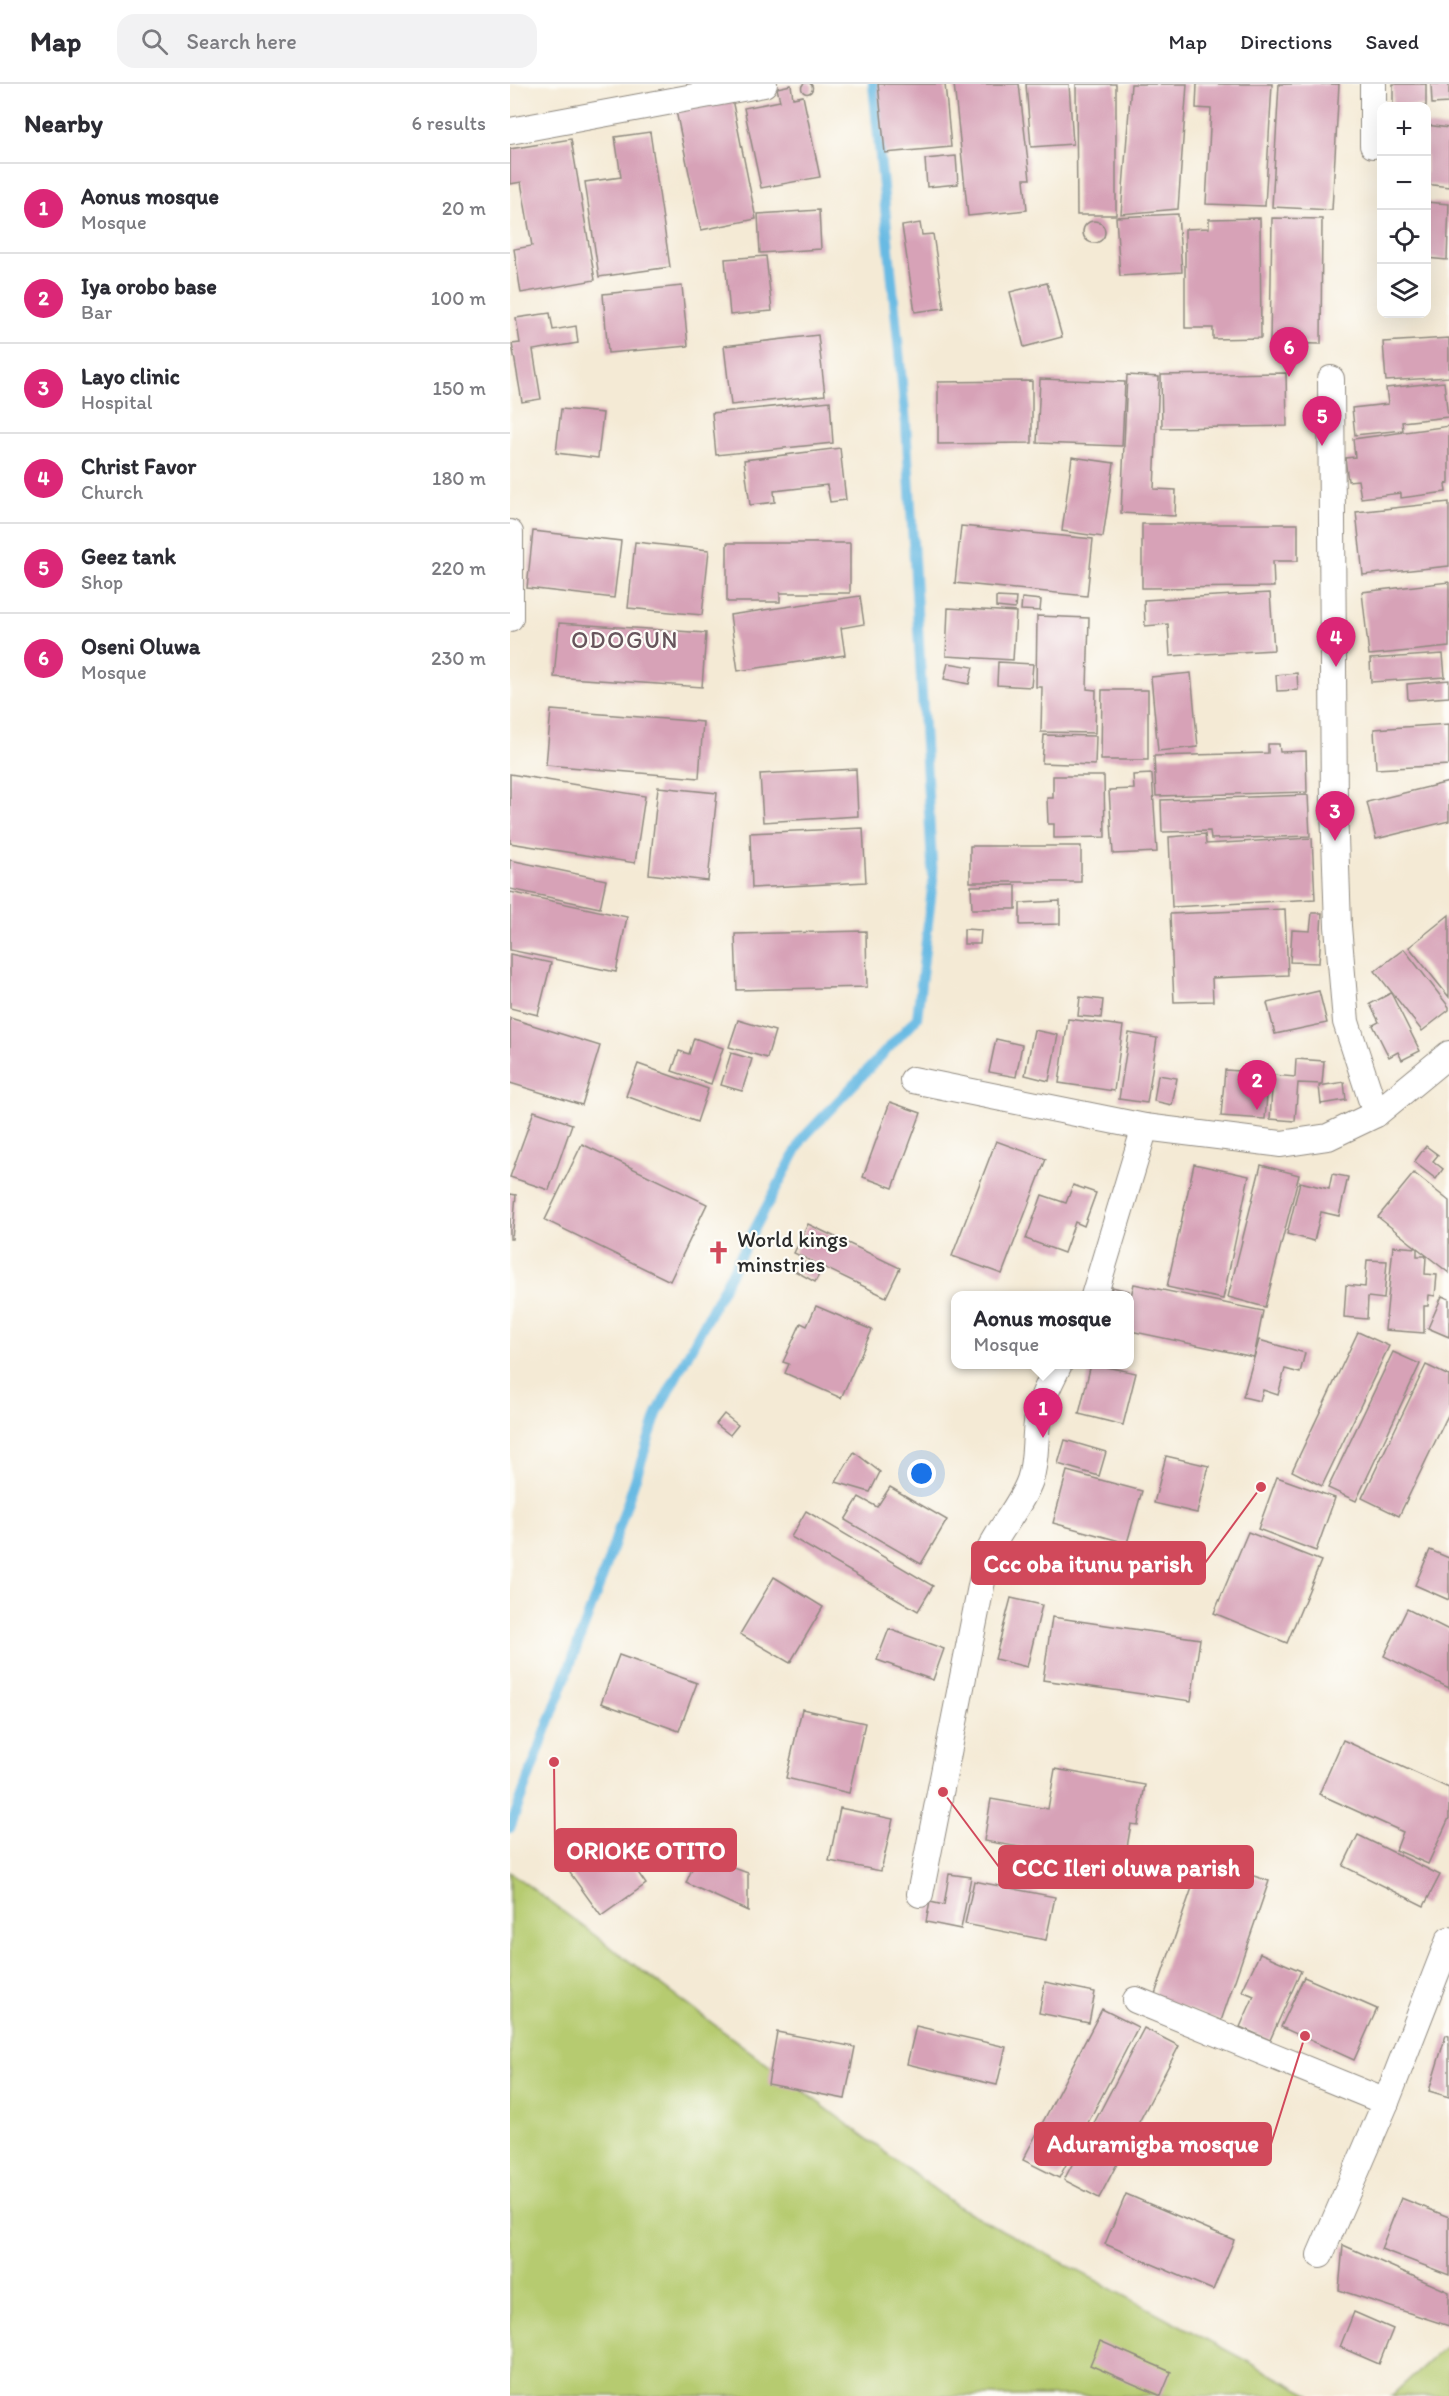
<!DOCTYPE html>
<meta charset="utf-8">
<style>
:root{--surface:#fff;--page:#f2f2f3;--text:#2b2b33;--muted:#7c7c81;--line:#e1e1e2;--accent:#db2777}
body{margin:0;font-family:Itim,sans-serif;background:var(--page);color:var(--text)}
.controls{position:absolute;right:18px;top:18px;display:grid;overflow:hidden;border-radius:12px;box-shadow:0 6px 24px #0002}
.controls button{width:54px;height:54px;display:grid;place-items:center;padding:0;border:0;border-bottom:2px solid var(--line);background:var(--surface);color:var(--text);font:30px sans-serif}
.you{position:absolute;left:412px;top:1390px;width:21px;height:21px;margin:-15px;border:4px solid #fff;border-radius:50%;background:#1a73e8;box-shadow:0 0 0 9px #1a73e833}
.badge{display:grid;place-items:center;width:39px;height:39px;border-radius:50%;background:var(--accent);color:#fff;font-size:20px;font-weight:700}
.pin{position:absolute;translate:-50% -50px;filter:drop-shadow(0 2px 3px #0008)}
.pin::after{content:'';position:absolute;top:32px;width:21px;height:18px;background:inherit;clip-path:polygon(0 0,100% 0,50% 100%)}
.popup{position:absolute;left:441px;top:1207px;width:183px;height:78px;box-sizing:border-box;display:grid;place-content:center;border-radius:12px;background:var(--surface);filter:drop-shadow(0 2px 4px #0005);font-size:20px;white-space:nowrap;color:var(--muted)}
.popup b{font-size:22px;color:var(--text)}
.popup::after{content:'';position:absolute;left:50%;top:100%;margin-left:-12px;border:12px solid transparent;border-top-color:var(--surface)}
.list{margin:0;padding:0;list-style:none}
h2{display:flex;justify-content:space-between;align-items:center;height:78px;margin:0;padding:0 24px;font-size:26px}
h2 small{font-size:20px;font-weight:400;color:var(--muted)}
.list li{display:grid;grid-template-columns:39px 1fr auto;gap:18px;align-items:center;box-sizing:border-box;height:90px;padding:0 24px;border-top:2px solid var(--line)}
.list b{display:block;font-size:22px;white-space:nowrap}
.list p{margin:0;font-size:20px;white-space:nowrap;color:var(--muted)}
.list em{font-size:20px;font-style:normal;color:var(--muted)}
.icon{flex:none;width:33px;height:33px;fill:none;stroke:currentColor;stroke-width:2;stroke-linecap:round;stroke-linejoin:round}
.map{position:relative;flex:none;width:939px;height:2312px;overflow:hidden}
header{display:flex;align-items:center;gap:36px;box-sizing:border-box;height:84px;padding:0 30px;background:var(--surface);border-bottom:2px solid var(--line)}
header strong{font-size:28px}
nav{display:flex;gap:33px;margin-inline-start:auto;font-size:21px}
.search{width:420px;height:54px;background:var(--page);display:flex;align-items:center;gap:15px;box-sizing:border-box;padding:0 21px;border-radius:18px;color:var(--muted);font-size:22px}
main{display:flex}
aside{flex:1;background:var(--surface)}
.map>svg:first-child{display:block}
.green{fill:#b6cb6f;stroke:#707b4d;stroke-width:1.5}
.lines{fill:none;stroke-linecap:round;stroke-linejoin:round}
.stream{stroke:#67bae3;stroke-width:10}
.building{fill:#d7a2b7}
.street-casing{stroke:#908a80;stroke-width:28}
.street{stroke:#fff;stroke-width:26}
.labels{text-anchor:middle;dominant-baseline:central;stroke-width:4.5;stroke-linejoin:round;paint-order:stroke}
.poi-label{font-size:22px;fill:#2b2b2b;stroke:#fdfcf7;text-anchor:start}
.neighbourhood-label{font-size:24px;letter-spacing:1.5px;fill:#67555c;stroke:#fdfcf7}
.leader{fill:none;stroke:#d1495b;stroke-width:2}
.callout-dot{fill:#d1495b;stroke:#fdfcf7;stroke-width:2}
.callout{fill:#d1495b;stroke:#d1495b;stroke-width:2}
.callout-label{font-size:24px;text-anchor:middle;font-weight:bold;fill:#fff}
</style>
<header>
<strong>Map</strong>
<div class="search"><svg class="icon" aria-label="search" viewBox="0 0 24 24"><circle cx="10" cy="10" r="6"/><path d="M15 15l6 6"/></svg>Search here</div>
<nav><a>Map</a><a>Directions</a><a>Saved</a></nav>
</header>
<main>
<aside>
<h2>Nearby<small>6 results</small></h2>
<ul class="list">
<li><span class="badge">1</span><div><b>Aonus mosque</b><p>Mosque</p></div><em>20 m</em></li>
<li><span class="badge">2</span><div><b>Iya orobo base</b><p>Bar</p></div><em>100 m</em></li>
<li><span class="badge">3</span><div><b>Layo clinic</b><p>Hospital</p></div><em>150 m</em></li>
<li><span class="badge">4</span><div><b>Christ Favor</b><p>Church</p></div><em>180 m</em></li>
<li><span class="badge">5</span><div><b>Geez tank</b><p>Shop</p></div><em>220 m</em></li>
<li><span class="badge">6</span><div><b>Oseni Oluwa</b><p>Mosque</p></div><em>230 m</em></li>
</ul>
</aside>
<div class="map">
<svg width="939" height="2312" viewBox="0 0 939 2312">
<rect width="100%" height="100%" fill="#fdfcf7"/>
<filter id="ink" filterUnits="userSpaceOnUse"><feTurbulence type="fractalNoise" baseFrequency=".0167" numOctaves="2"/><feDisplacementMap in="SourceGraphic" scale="12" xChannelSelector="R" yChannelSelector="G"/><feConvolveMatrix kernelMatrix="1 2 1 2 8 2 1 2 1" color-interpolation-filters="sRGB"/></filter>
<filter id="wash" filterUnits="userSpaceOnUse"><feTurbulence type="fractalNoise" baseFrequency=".008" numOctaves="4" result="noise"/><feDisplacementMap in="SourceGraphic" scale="24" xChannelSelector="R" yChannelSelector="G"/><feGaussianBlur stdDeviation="1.35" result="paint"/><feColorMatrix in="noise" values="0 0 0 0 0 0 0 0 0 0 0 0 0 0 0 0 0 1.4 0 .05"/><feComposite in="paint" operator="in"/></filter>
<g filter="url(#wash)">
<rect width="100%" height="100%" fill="#f4ead5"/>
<g class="green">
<polygon points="0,1788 447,2122 802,2312 0,2312"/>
<polygon points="939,2259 939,2312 881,2312"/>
</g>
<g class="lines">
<polyline class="stream" points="0,1744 94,1489 148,1327 293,1054 407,934 423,796 396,340 363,0"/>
</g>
<g id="blocks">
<g class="building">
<circle cx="297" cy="4" r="5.5"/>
<polygon points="368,0 435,0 441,63 375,69"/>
<polygon points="444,0 509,0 520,95 514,95 517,126 458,132"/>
<polygon points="516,0 559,0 563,60 521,63"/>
<polygon points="566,0 606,0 606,131 567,131"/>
<polygon points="621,0 677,0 668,125 611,130"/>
<polygon points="687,0 762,0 755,122 696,120 701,25 686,24"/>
<polygon points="769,0 829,0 822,126 762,123"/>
<rect x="883" y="0" width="33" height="22"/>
<polygon points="921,0 939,0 939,19 922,20"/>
<polygon points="281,1 283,14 293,12 310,93 251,104 234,24 270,17 267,4"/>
<polygon points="222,15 246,135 191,146 166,27"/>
<polygon points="916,41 939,44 939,103 916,100"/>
<polygon points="140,48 160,183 89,193 75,98 111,93 105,53"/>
<polygon points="61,55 85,196 11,209 4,165 22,162 11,98 0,100 0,65"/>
<polygon points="446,72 448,100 417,103 415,75"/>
<polygon points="916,118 939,120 937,176 916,174"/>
<polygon points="309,126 311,165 250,169 248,130"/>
<polygon points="668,130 672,188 610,192 606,133"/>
<polygon points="750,134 751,254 703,255 703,244 675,244 675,145 699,144 699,135"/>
<polygon points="762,134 812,135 811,260 760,259"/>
<circle cx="584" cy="148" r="11"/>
<polygon points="410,139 412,151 423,150 434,224 405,228 392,142"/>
<polygon points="256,172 262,227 220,231 215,175"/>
<polygon points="537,199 552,253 514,263 500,208"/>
<polygon points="172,202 178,262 98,269 93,210"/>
<polygon points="40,229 43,246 66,242 68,259 23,266 31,315 12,318 2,260 10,259 6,234"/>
<polygon points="308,251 315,311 221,321 214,262"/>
<polygon points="939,254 939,293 876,297 873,258"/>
<polygon points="776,289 777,342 652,344 651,291"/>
<polygon points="617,291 649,293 644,405 666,406 665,432 611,429"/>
<polygon points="530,295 615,298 612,362 527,359"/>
<polygon points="522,297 522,359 428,360 428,298"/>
<polygon points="934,298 938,333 892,338 893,346 845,351 842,324 878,320 876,304"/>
<polygon points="320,317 323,359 206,371 202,329"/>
<polygon points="51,325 93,329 88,374 46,369"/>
<polygon points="939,342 939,399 935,400 936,408 891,414 891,409 851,414 848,396 838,397 835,374 845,373 843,355"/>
<polygon points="330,364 336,416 320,418 317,401 264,407 265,418 240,421 234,376"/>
<polygon points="562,373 604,379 593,453 552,447"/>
<polygon points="939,418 939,482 853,491 846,428"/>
<polygon points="632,440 788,440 788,477 763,477 764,503 632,504"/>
<polygon points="451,442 583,455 577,512 445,499"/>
<polygon points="23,447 111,457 104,514 17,504"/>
<polygon points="125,458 199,466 192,531 118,524"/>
<polygon points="217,459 340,459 340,509 270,509 270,518 217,518"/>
<polygon points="939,498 939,563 859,571 852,508"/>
<polygon points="760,509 764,566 660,572 658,540 635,542 634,516"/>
<polygon points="350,512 354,540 331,544 335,571 228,587 220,531"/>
<polygon points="486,513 506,514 505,525 486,523"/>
<polygon points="512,514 531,516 530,527 511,526"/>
<polygon points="438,524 506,528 503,576 436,572"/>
<polygon points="527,532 579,534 577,605 586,606 585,649 531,648 532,603 526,603"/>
<polygon points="49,539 196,549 192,603 44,593"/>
<polygon points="933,570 935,593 861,598 860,575"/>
<polygon points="488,578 523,580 521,603 487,601"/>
<polygon points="438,579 463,583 459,600 434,595"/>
<polygon points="681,589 688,663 648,667 641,593"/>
<polygon points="787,589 788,606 767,607 766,591"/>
<polygon points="939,596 939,613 898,616 897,600"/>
<polygon points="592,606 638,606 638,676 591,676"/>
<polygon points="41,626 193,638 189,694 36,681"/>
<polygon points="939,640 939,681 866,685 864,645"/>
<polygon points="534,651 586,652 585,681 532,679"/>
<polygon points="758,660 769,660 770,668 796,667 797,708 646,712 644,672 758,669"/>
<polygon points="346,685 348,732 253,738 250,690"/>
<polygon points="0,690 135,712 125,779 0,759"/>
<polygon points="642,690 647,768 603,770 599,706 624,705 623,691"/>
<polygon points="543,692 594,692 595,753 544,754 544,740 538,740 537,714 543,714"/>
<polygon points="939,698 939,737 866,755 857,718"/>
<polygon points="148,703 207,709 198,797 139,790"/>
<polygon points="798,711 800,752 701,755 700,747 652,748 651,716"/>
<polygon points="353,744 356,798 242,804 240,749"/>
<polygon points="695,750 696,760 802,754 805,815 662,823 659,753"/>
<rect x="460" y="762" width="111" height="36"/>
<polygon points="0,776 96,796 90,824 0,805"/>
<polygon points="506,801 506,825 462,825 461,802"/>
<polygon points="0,808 117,833 106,888 0,866"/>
<polygon points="550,817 550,840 510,841 510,819"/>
<polygon points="775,825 778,891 702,894 703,917 664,918 660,830"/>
<polygon points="802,829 812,829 809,879 780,878 782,846 800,847"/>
<polygon points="939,831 939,913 899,863"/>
<polygon points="454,845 471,846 470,860 454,860"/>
<polygon points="356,847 357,903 227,906 225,850"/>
<polygon points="894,865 939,923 939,926 912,947 865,887"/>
<polygon points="0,870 41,879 28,931 0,924"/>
<polygon points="809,907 817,939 765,950 757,919"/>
<polygon points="881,909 910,967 892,976 888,968 879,973 863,941 869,938 860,920"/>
<polygon points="570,913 593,916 591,934 568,932"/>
<polygon points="0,934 90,962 72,1021 0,999"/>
<polygon points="558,935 613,942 604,1007 549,999"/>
<polygon points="228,936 265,947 257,974 219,963"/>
<polygon points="524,946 548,951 539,997 515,991"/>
<polygon points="619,949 647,954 637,1019 609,1015"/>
<polygon points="184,954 213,964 201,1000 162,987 169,967 179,970"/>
<polygon points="486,955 512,961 506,993 479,988"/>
<polygon points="221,969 242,975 232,1007 211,1001"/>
<polygon points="786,975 814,977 812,1000 788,999 785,1037 760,1035 763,991 785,993"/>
<polygon points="128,980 198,1005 187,1038 116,1012"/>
<polygon points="715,986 759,989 755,1035 711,1032"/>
<polygon points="648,991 667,994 662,1021 644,1017"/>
<polygon points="834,998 836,1016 811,1020 809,1002"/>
<polygon points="380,1018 411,1029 383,1104 353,1093"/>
<polygon points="24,1027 62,1040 39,1106 0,1093"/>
<polygon points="486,1057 536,1075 492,1190 442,1172"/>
<polygon points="72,1060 197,1120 160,1197 35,1136"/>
<polygon points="916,1062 928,1071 923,1077 933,1085 926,1095 904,1078"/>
<polygon points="684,1080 739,1092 713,1215 657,1203"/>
<polygon points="751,1081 789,1091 755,1223 718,1213"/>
<polygon points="904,1089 939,1117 939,1189 907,1164 907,1172 916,1172 915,1190 927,1191 925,1212 919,1211 918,1222 914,1222 914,1249 875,1246 883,1162 907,1164 868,1133"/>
<polygon points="822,1090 838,1093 829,1132 811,1128 804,1157 777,1150 790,1098 819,1105"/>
<polygon points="563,1101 586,1109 574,1142 565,1138 554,1169 516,1155 532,1111 556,1119"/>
<polygon points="0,1110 6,1111 2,1155 0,1155"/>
<polygon points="298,1140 390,1184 376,1213 284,1169"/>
<polygon points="289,1176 311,1187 305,1198 283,1186"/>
<polygon points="857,1176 877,1177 874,1215 858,1213 857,1235 834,1233 836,1201 855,1203"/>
<polygon points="624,1200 753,1227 744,1273 620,1247 620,1216"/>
<polygon points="602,1203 619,1207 617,1212 600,1212"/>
<polygon points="932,1212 939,1215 939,1253 918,1244"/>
<polygon points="306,1222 362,1246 331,1314 275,1289 279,1280 273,1278 291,1239 297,1242"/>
<polygon points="848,1248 879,1262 812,1402 782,1387"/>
<polygon points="749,1256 795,1269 790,1289 775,1285 768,1311 753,1306 750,1317 733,1313"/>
<polygon points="883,1268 910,1280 846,1417 818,1404"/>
<polygon points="581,1280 626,1289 613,1341 569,1330"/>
<polygon points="916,1281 939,1292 939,1329 889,1432 852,1414"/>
<polygon points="214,1330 228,1341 220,1351 206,1340"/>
<polygon points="555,1356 596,1368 589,1392 548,1380"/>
<polygon points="344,1368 370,1388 360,1408 326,1398"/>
<polygon points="656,1372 699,1382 687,1429 644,1419"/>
<polygon points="557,1387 632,1407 617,1459 543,1439"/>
<polygon points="767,1393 825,1414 806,1467 748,1445"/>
<polygon points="380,1403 437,1436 411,1480 335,1436 349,1413 367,1423"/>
<polygon points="296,1427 423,1502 408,1527 281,1453"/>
<polygon points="738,1448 811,1477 777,1559 704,1529"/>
<polygon points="920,1466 939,1474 939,1516 905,1501"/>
<polygon points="264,1493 313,1523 280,1579 230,1550"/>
<polygon points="501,1514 532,1521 517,1583 485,1575"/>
<polygon points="897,1525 939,1546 939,1604 874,1572"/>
<polygon points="542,1533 690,1555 681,1617 533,1596"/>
<polygon points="379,1545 434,1565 423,1596 367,1576"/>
<polygon points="109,1571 187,1599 169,1647 91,1619"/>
<polygon points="292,1625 355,1639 339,1709 276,1694"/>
<polygon points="833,1656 939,1704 939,1734 918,1780 886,1766 893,1748 809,1710"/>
<polygon points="545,1685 635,1701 628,1741 621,1740 614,1781 474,1757 481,1715 538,1725"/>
<polygon points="330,1724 383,1735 371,1787 319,1777"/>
<polygon points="848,1751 930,1791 914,1822 833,1782"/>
<polygon points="106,1757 136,1800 91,1832 60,1789"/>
<polygon points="188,1771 238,1789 238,1827 176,1799"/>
<polygon points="692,1775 759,1797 711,1937 644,1913"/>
<polygon points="439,1790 461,1793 451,1845 416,1838 420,1818 434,1821"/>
<polygon points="464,1797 545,1813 536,1856 455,1840"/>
<polygon points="750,1869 791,1887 760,1956 730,1943 744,1912 732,1907"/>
<polygon points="794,1893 867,1925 844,1976 771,1943"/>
<polygon points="535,1898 585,1908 579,1939 529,1929"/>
<polygon points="592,1925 628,1943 549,2094 513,2076"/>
<polygon points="406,1942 496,1963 487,2001 397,1980"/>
<polygon points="634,1944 669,1962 589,2114 554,2096"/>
<polygon points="267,1948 345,1963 335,2015 258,2000"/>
<polygon points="936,1951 939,1952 939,2013 919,2007"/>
<polygon points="616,2110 724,2156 703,2206 595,2160"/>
<polygon points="891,2114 939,2133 939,2191 871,2165"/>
<polygon points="833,2161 939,2208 939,2242 829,2206"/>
<polygon points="844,2228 883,2245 869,2280 830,2263"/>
<polygon points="590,2257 661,2288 651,2312 580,2281"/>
</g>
</g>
</g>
<g filter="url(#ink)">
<use href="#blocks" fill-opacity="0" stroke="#908a80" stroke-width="1.5"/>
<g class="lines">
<defs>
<g id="street">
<polyline points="863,0 863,61"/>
<polyline points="0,47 254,0"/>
<polyline points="821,295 824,723 828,842 836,938 866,1030"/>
<polyline points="0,449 0,534"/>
<polyline points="403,996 635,1043 771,1060 818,1053 866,1030 939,970"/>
<polyline points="584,1212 635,1043"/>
<path d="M 410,1810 L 477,1472 C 488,1445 510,1424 520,1396 C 527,1375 524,1353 528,1332 C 531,1314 541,1297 549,1280"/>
<polyline points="626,1916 876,2018"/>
<polyline points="810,2171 876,2018 939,1856"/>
</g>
</defs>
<use href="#street" class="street-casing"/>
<use href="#street" class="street"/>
</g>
</g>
<defs>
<symbol id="church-bare" viewBox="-9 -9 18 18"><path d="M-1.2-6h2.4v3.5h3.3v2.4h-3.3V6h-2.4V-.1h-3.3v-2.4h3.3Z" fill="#d1495b" stroke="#fdfcf7" stroke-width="2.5" paint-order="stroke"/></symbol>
</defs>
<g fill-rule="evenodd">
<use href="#church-bare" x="192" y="1152" width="33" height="33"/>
</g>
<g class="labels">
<g class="poi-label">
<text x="227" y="1155">World kings<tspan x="227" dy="25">minstries</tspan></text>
</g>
<g class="neighbourhood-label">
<text x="115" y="555">ODOGUN</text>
</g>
</g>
<path class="leader" d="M751 1403L695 1479M44 1678L45 1766M433 1708L489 1783M795 1952L761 2060"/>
<g class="callout-dot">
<circle cx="751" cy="1403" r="6"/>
<circle cx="44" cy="1678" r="6"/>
<circle cx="433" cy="1708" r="6"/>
<circle cx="795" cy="1952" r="6"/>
</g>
<g class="callout">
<rect x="462" y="1458" width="233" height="42" rx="6"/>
<rect x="45" y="1745" width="181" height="42" rx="6"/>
<rect x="489" y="1762" width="254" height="42" rx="6"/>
<rect x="525" y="2039" width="236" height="42" rx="6"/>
</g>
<g class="callout-label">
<text x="578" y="1488">Ccc oba itunu parish</text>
<text x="136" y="1775">ORIOKE OTITO</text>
<text x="616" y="1792">CCC Ileri oluwa parish</text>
<text x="643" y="2068">Aduramigba mosque</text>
</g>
</svg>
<div class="controls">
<button>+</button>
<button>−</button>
<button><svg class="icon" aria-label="locate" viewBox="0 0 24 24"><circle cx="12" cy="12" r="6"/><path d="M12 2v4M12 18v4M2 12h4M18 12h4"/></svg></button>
<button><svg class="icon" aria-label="layers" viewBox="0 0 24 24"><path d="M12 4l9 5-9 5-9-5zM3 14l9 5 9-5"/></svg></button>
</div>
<div class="you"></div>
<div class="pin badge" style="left:533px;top:1354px">1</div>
<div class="popup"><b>Aonus mosque</b>Mosque</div>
<div class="pin badge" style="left:747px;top:1026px">2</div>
<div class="pin badge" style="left:825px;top:757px">3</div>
<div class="pin badge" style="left:826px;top:583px">4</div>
<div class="pin badge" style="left:812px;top:362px">5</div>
<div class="pin badge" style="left:779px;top:293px">6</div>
</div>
</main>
